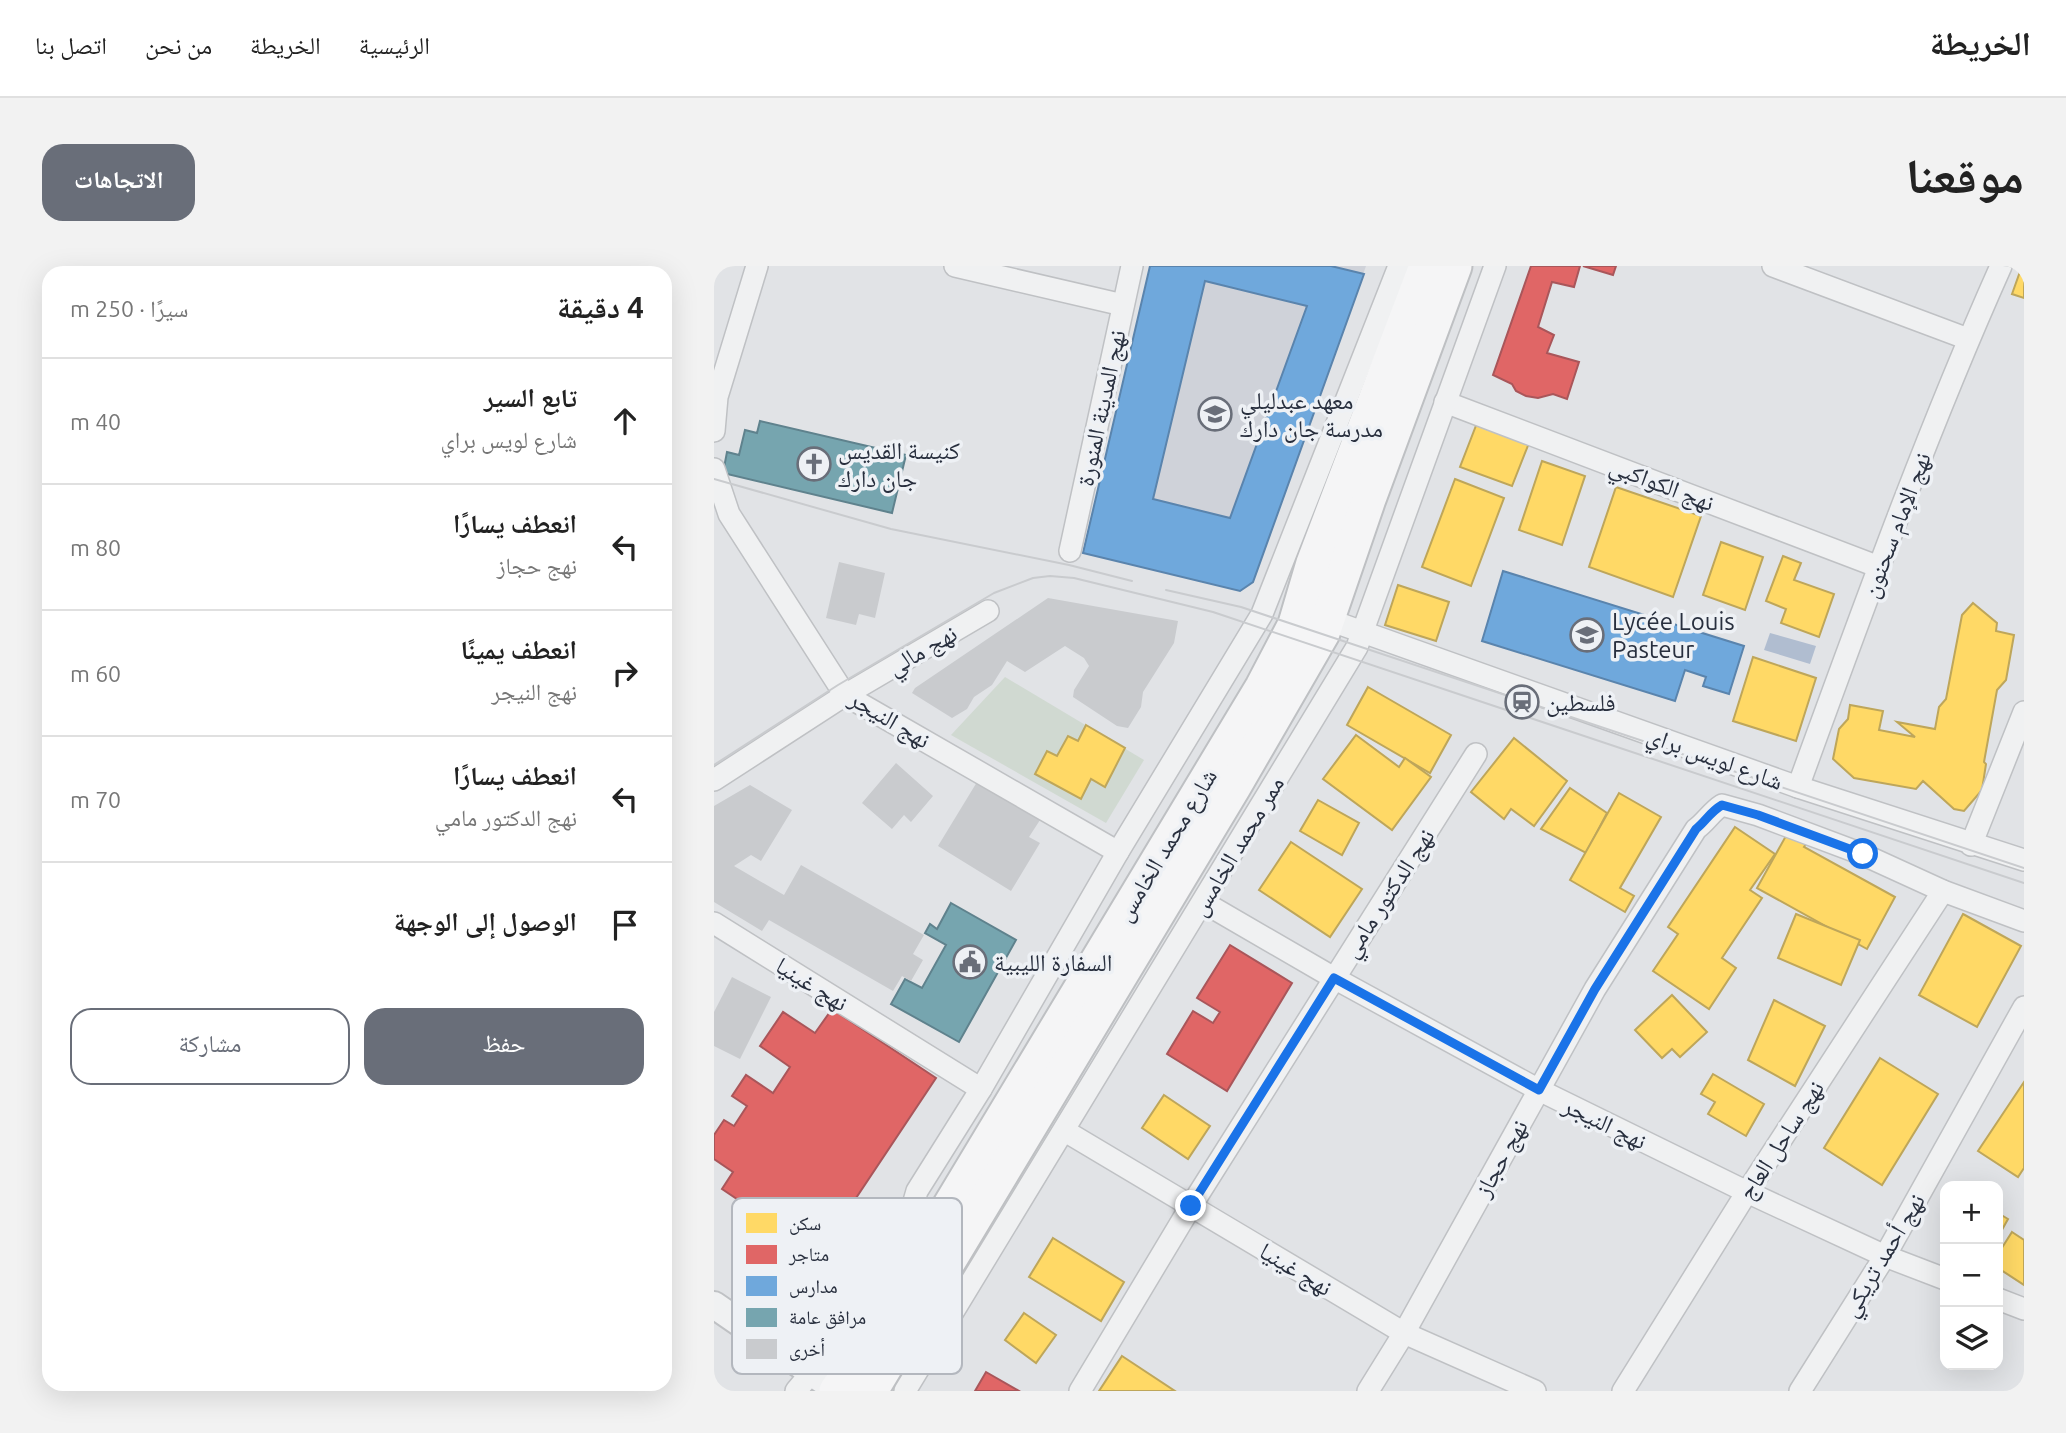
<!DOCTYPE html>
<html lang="ar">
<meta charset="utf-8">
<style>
:root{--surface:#fff;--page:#f2f2f2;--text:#222;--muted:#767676;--line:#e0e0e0;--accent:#696e79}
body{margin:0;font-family:Ubuntu,"Noto Naskh Arabic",sans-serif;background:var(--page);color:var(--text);direction:rtl}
.controls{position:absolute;right:21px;bottom:21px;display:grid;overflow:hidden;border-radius:14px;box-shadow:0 7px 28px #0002}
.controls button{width:63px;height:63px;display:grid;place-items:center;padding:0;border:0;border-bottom:2px solid var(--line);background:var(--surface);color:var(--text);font:35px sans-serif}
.stop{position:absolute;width:21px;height:21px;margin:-16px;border:5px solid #1a73e8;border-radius:50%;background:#fff}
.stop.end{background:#1a73e8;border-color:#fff;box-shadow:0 2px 7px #0008}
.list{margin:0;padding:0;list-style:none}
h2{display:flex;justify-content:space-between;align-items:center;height:91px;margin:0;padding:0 28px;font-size:30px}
h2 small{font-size:23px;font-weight:400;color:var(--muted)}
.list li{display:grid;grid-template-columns:46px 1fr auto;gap:21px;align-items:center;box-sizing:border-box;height:126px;padding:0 28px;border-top:2px solid var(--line)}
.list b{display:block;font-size:26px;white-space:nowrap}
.list p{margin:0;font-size:23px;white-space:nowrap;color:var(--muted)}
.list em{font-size:23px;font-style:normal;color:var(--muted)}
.actions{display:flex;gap:14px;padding:21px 28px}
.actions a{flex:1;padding:16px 0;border:2px solid var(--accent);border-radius:21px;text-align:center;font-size:24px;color:var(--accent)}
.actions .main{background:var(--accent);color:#fff}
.icon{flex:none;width:38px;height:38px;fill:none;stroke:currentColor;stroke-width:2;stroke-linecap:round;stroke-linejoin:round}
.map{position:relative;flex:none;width:1310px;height:1125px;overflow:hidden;direction:ltr;border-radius:21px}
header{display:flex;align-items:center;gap:42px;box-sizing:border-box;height:98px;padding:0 35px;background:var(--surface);border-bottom:2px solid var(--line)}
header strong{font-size:33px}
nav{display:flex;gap:38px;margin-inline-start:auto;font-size:24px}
.intro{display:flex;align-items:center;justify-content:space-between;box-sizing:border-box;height:168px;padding:0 42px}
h1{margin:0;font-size:49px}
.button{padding:18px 32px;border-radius:21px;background:var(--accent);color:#fff;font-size:24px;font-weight:700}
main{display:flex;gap:42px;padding:0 42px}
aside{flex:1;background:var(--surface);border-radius:21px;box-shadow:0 7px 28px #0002}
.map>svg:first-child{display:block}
.built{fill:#cfd2d9}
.green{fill:#d0d9d1}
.water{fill:#b0bdd0}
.homes{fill:#ffd966;stroke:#bea65a;stroke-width:2}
.shops{fill:#e06666;stroke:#a9565a;stroke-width:2}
.schools{fill:#6fa8dc;stroke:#5a84ad;stroke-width:2;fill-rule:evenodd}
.public{fill:#76a5af;stroke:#5f828d;stroke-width:2}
.building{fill:#c9cbce}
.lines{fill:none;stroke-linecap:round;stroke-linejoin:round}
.minor-casing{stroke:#bfc1c4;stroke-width:24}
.tertiary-casing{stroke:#bfc1c4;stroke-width:30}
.primary-casing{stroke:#bec0c3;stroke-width:37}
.minor{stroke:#f0f1f2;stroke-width:21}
.tertiary{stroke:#f0f1f2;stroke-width:26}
.primary{stroke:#f5f5f6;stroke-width:33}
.tram{stroke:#c9cbce;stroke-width:2}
.route{stroke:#1a73e8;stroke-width:9}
.labels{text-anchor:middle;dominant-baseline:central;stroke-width:7;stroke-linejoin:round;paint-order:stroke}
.poi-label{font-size:24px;fill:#282f3e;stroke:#eef1f5;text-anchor:start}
.street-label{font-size:24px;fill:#282f3e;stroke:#eef1f5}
.key{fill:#eef1f5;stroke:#b3b7be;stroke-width:2}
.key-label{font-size:19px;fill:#282f3e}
</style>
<header>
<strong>الخريطة</strong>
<nav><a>الرئيسية</a><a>الخريطة</a><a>من نحن</a><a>اتصل بنا</a></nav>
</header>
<div class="intro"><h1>موقعنا</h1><a class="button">الاتجاهات</a></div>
<main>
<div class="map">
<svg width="1310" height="1125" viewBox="0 0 1310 1125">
<rect width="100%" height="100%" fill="#e1e3e6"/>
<polygon class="built" points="436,0 652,0 539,316 526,325 369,287"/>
<polygon class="green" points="291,411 430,494 392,557 237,469"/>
<polygon class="water" points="1056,367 1102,380 1096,398 1050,384"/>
<g class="homes">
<polygon points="1308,0 1310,0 1310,32 1298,28"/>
<polygon points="763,157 815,177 798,220 746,201"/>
<polygon points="828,195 871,210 848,279 805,264"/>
<polygon points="741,213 790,232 757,320 708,301"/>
<polygon points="902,221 987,250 959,331 875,301"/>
<polygon points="1007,276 1049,291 1031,344 989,329"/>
<polygon points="1069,290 1087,297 1080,314 1120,328 1105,371 1067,357 1072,343 1052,335"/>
<polygon points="684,319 735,336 722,375 671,359"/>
<polygon points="1259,337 1283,357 1282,365 1300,369 1292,414 1283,424 1270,496 1272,498 1268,524 1250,545 1240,543 1209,515 1202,523 1140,512 1119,493 1125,463 1134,453 1136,439 1169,445 1165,464 1201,471 1183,456 1221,463 1225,441 1232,433 1248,349"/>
<polygon points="1039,391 1102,412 1082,475 1019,455"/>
<polygon points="654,421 737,469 716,507 633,459"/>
<polygon points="372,459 411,482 391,521 377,513 367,533 321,508 333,485 343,490 354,470 364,475"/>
<polygon points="642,469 685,501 691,492 717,511 678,564 609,513"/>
<polygon points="800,472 853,515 820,560 797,543 790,553 757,526"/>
<polygon points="856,522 893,547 872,587 827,563"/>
<polygon points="905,527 947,551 906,622 920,630 911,646 856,614"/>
<polygon points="604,534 645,557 628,589 586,565"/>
<polygon points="1021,561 1061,588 1036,624 1048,632 1008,692 1022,702 995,743 939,705 964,668 954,661"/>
<polygon points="1073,568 1092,578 1090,581 1181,631 1153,683 1043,622"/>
<polygon points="577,576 648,623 616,671 545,624"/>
<polygon points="1082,648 1146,674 1127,719 1064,692"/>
<polygon points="1249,648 1307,680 1263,761 1205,729"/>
<polygon points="958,729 993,766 966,791 958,783 948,792 921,764"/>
<polygon points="1060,734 1111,760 1081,820 1034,794"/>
<polygon points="1166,792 1224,828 1168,919 1110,882"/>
<polygon points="999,808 1050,838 1032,870 994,848 1001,836 987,828"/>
<polygon points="1310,816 1310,902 1304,911 1264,885"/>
<polygon points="450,829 496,860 474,893 428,862"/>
<polygon points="1284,947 1294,953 1284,971"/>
<polygon points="1298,966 1310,974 1310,1019 1284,1002 1284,988"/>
<polygon points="339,972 410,1016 387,1055 315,1011"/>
<polygon points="310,1047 342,1069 322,1097 291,1074"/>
<polygon points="408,1090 461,1125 385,1125"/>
</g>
<g class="shops">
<polygon points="817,0 866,0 860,21 838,16 824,61 840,69 833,87 865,96 853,133 839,128 824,132 812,130 802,125 798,118 779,109"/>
<polygon points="869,0 902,0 899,9"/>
<polygon points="516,679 578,717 513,825 453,788 479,745 499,757 506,746 483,732"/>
<polygon points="118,743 222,812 118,968 70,935 57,956 8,923 19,906 0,893 0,869 10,854 20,860 33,840 18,830 32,809 59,827 76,801 46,780 69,746 101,767"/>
<polygon points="272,1106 305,1125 261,1125"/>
</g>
<g class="schools">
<path d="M 436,0 L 617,0 L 650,8 L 539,316 L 526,325 L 369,287 ZM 491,15 L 593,40 L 516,252 L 439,233 Z"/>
<polygon points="789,305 1030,380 1015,428 989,420 992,411 971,404 961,435 768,375"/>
</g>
<g class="public">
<polygon points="46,155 192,189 178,247 9,207 13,186 25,189 31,164 43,167"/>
<polygon points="237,637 302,674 245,776 177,738 191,713 208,722 232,679 211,667 216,658 223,663"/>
</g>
<g class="building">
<polygon points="125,296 171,307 161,352 145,348 142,359 112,352"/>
<polygon points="334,332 464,355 460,377 429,426 427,441 414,462 403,460 359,431 360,424 375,400 370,392 351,380 311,406 293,395 278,419 260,431 253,443 238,452 198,427 201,422"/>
<polygon points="182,497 219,530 197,556 190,549 178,563 148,537"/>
<polygon points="263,516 326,554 315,571 326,577 297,625 224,580"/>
<polygon points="36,519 78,544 47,595 37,589 20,600 70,629 87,599 210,669 199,688 209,694 197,715 188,710 179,725 55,654 48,665 0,636 0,540"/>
<polygon points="18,711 57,731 26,793 0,780 0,746"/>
</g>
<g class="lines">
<defs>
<g id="minor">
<polyline points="241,0 409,39"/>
<polyline points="1059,0 1254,73"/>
<polyline points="731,136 1165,301"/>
<polyline points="0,165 3,131 43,0"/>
<polyline points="0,203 15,248 131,429 404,586"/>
<polyline points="356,285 418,0"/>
<polyline points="615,354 1084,521 1310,594"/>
<polyline points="0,514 131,429 274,345"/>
<path d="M 1084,521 C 1148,346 1211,170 1287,0"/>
<polyline points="1257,579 1310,446"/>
<polyline points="489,636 620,712 825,824 1033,926 1171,990 1231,1013"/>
<polyline points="0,657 267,823"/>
<polyline points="351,865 690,1067 821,1125"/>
<polyline points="203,992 199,939 203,925 267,823 404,586 548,348 685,0"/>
<polyline points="1284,1033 1310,1043"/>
<polyline points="82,1125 97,1107"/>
<polyline points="191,1125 643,381 781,0"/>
<polyline points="366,1125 477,940 762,488"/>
<path d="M 654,1125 L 690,1067 L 881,723 L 982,563 C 992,556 997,546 1008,539 L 1044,549 L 1148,588 L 1229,625 L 1310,655"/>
<polyline points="909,1125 1033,926 1229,625"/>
<polyline points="1086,1125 1171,990 1310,741"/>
</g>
<polyline id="tertiary" points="0,1039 123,1124"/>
<g id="primary">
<polyline points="122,1125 136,1105 548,421 581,358 599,297 712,0"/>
<polyline points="157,1125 520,521 609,367 655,233 741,0"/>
</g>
</defs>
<use href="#minor" class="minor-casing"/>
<use href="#tertiary" class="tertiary-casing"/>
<use href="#primary" class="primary-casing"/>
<use href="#minor" class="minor"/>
<use href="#tertiary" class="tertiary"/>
<use href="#primary" class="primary"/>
<g class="tram">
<polyline points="0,213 177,263 355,299 418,315"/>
<polyline points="452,324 527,341 1310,602"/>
<polyline points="0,499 124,419 280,327 319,312 336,310 360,312 499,346 1310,617"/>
</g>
</g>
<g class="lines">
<path class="route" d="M 477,940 L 620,712 L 825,824 L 881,723 L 982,563 C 992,555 996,546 1008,539 L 1044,549 L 1149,588"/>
</g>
<defs>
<symbol id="university-ring" viewBox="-11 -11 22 22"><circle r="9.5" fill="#eef1f5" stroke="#696e79" stroke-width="1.5"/><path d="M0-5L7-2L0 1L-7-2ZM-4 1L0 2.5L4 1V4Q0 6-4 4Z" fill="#696e79"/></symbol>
<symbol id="church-ring" viewBox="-11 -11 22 22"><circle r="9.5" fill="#eef1f5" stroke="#696e79" stroke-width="1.5"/><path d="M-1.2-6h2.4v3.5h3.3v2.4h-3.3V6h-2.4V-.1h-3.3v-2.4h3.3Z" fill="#696e79"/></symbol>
<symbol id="school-ring" viewBox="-11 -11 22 22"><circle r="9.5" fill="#eef1f5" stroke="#696e79" stroke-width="1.5"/><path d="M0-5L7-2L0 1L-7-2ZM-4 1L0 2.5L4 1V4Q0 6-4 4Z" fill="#696e79"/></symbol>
<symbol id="station-ring" viewBox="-11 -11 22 22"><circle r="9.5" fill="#eef1f5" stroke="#696e79" stroke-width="1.5"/><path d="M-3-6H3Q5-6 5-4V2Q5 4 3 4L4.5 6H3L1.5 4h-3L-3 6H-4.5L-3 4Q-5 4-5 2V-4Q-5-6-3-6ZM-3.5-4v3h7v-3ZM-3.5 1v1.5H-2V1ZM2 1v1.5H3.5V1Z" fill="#696e79"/></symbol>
<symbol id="civic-ring" viewBox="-11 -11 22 22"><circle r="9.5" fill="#eef1f5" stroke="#696e79" stroke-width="1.5"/><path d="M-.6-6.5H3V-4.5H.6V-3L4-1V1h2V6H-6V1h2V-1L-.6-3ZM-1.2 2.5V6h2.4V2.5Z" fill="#696e79"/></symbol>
</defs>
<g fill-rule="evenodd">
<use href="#university-ring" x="482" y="129" width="38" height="38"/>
<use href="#church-ring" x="81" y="179" width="38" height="38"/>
<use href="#school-ring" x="854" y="350" width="38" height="38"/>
<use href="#station-ring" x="789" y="417" width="38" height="38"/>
<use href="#civic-ring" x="237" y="677" width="38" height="38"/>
</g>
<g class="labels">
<g class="poi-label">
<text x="526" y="134">معهد عبدليلي<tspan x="526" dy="28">مدرسة جان دارك</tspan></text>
<text x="124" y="184">كنيسة القديس<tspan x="124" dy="28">جان دارك</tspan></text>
<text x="898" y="355">Lycée Louis<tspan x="898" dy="28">Pasteur</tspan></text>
<text x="832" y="436">فلسطين</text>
<text x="280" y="696">السفارة الليبية</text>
</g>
<g class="street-label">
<text transform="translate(387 142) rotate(-78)">نهج المدينة المنورة</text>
<text transform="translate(948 218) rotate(21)">نهج الكواكبي</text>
<text transform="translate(1182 259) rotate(-69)">نهج الإمام سحنون</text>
<text transform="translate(208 384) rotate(-30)">نهج مالي</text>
<text transform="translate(176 453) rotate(31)">نهج النيجر</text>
<text transform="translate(1001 492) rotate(20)">شارع لويس براي</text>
<text transform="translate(452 579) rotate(-59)">شارع محمد الخامس</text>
<text transform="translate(523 580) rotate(-59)">ممر محمد الخامس</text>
<text transform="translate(674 627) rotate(-57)">نهج الدكتور مامي</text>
<text transform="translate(98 718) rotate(32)">نهج غينيا</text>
<text transform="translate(891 857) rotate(26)">نهج النيجر</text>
<text transform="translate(1067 874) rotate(-57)">نهج ساحل العاج</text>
<text transform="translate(787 892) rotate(-61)">نهج حجاز</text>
<text transform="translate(1169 989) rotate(-59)">نهج أحمد تريكي</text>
<text transform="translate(582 1003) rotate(31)">نهج غينيا</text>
</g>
</g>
<rect x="18" y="932" width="230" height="176" rx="10" class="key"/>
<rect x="32" y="947" width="31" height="20" fill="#ffd966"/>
<rect x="32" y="979" width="31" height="19" fill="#e06666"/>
<rect x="32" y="1010" width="31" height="20" fill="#6fa8dc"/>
<rect x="32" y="1042" width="31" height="19" fill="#76a5af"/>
<rect x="32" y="1073" width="31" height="20" fill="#c9cbce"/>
<g class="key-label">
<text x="75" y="964">سكن</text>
<text x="75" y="995">متاجر</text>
<text x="75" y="1027">مدارس</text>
<text x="75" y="1058">مرافق عامة</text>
<text x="75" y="1090">أخرى</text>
</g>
</svg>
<div class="controls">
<button>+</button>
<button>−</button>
<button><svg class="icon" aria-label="layers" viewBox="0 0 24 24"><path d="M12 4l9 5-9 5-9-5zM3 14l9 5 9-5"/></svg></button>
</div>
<div class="stop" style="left:1149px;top:588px"></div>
<div class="stop end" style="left:477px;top:940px"></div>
</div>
<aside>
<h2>4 دقيقة<small>سيرًا · 250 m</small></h2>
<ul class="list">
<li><svg class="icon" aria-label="ahead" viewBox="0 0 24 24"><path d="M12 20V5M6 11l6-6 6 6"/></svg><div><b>تابع السير</b><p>شارع لويس براي</p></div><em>40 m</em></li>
<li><svg class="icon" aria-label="left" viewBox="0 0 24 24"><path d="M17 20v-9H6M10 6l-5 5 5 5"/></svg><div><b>انعطف يسارًا</b><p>نهج حجاز</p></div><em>80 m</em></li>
<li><svg class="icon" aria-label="right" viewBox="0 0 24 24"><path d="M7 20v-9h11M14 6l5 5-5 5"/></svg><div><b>انعطف يمينًا</b><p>نهج النيجر</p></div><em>60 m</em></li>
<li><svg class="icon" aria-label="left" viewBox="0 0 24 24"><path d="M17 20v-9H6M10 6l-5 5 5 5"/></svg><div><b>انعطف يسارًا</b><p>نهج الدكتور مامي</p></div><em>70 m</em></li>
<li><svg class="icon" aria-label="arrive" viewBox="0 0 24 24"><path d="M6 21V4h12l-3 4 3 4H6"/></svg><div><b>الوصول إلى الوجهة</b></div></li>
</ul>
<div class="actions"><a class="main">حفظ</a><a>مشاركة</a></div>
</aside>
</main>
